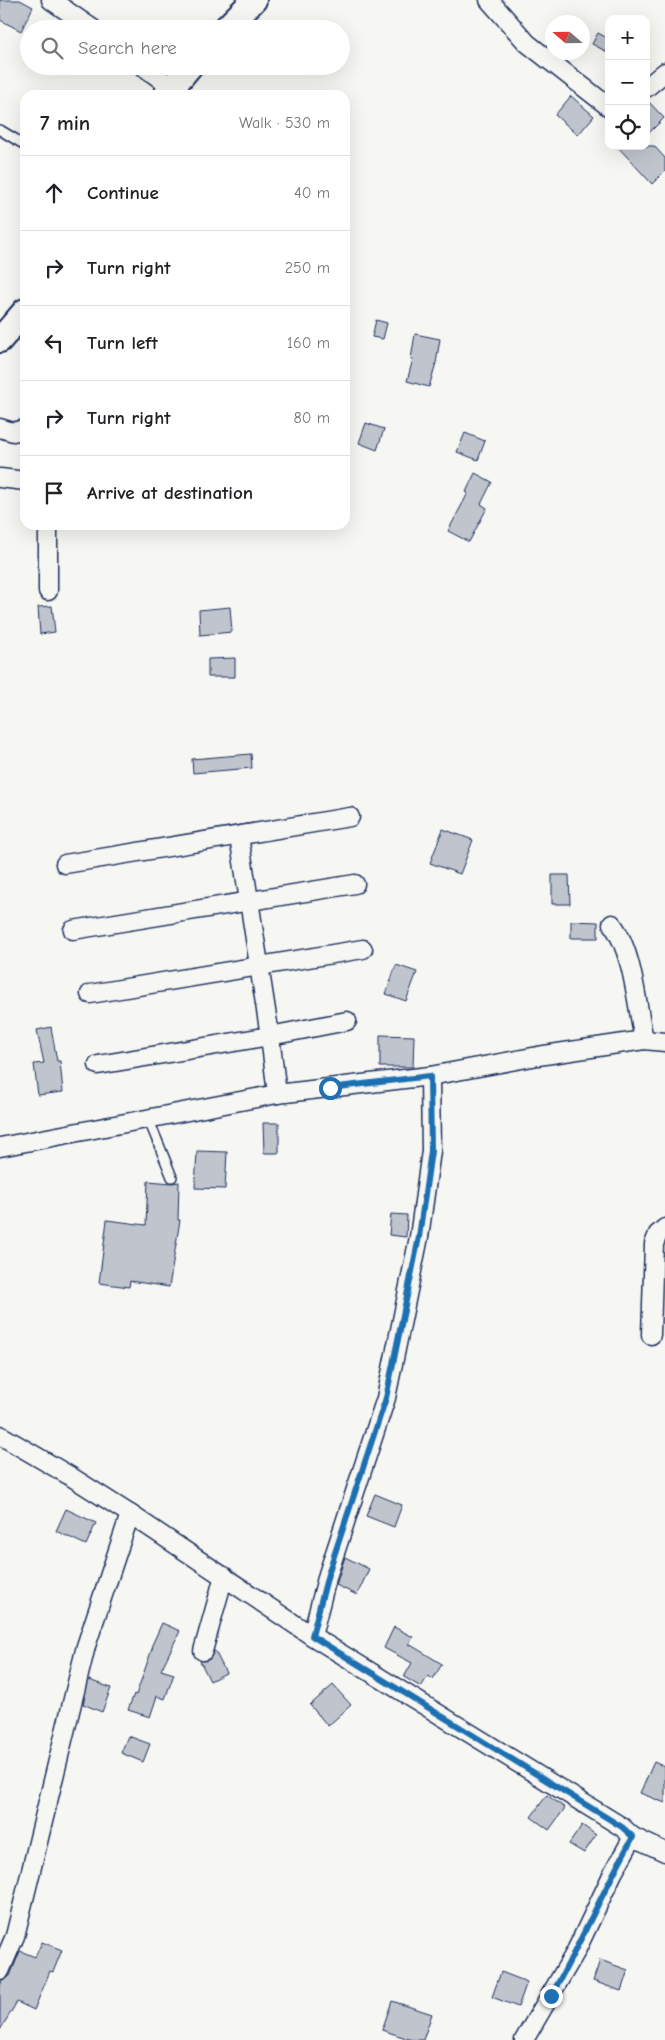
<!DOCTYPE html>
<meta charset="utf-8">
<style>
:root{--surface:#fff;--page:#f6f6f6;--text:#202124;--muted:#757577;--line:#e0e0e0}
body{margin:0;font-family:"Comic Neue",sans-serif;background:var(--page);color:var(--text)}
.controls{position:absolute;right:15px;top:15px;display:grid;overflow:hidden;border-radius:10px;box-shadow:0 5px 20px #0002}
.controls button{width:45px;height:45px;display:grid;place-items:center;padding:0;border:0;border-bottom:1px solid var(--line);background:var(--surface);color:var(--text);font:25px sans-serif}
.compass{position:absolute;left:545px;top:15px;width:45px;height:45px;border-radius:50%;background:var(--surface);box-shadow:0 5px 20px #0002;rotate:290deg}
.stop{position:absolute;width:15px;height:15px;margin:-11px;border:4px solid #1f6fb2;border-radius:50%;background:#fff}
.stop.end{background:#1f6fb2;border-color:#fff;box-shadow:0 1px 5px #0008}
.list{margin:0;padding:0;list-style:none}
h2{display:flex;justify-content:space-between;align-items:center;height:65px;margin:0;padding:0 20px;font-size:21px}
h2 small{font-size:16px;font-weight:400;color:var(--muted)}
.list li{display:grid;grid-template-columns:32px 1fr auto;gap:15px;align-items:center;box-sizing:border-box;height:75px;padding:0 20px;border-top:1px solid var(--line)}
.list b{display:block;font-size:19px;white-space:nowrap}
.list em{font-size:16px;font-style:normal;color:var(--muted)}
.icon{flex:none;width:28px;height:28px;fill:none;stroke:currentColor;stroke-width:2;stroke-linecap:round;stroke-linejoin:round}
.map{position:relative;flex:none;width:665px;height:2040px;overflow:hidden}
.search{position:absolute;background:var(--surface);box-shadow:0 5px 20px #0002;left:20px;top:20px;width:330px;height:55px;display:flex;align-items:center;gap:12px;box-sizing:border-box;padding:0 18px;border-radius:28px;color:var(--muted);font-size:19px}
.panel{position:absolute;background:var(--surface);box-shadow:0 5px 20px #0002;left:20px;top:90px;width:330px;height:440px;border-radius:15px}
.map>svg:first-child{display:block}
.building{fill:#c0c4cd;stroke:#1b2f5e}
.lines{fill:none;stroke-linecap:round;stroke-linejoin:round}
.lane-casing{stroke:#1b2f5e;stroke-width:12}
.street-casing{stroke:#1b2f5e;stroke-width:21}
.secondary-casing{stroke:#1b2f5e;stroke-width:28}
.lane{stroke:#f6f6f2;stroke-width:9}
.street{stroke:#f6f6f2;stroke-width:18}
.secondary{stroke:#f6f6f2;stroke-width:24}
.route{stroke:#1f6fb2;stroke-width:6}
</style>
<div class="map">
<svg width="665" height="2040" viewBox="0 0 665 2040">
<rect width="100%" height="100%" fill="#f6f6f2"/>
<filter id="ink" filterUnits="userSpaceOnUse"><feTurbulence type="fractalNoise" baseFrequency=".02" numOctaves="2"/><feDisplacementMap in="SourceGraphic" scale="10" xChannelSelector="R" yChannelSelector="G"/><feConvolveMatrix kernelMatrix="1 2 1 2 8 2 1 2 1" color-interpolation-filters="sRGB"/></filter>
<g filter="url(#ink)">
<g class="building">
<polygon points="0,0 20,0 33,7 21,31 0,20"/>
<polygon points="598,33 609,39 609,53 592,44"/>
<polygon points="571,96 594,116 578,135 555,115"/>
<polygon points="646,99 664,118 646,136"/>
<polygon points="617,146 654,146 665,158 665,171 652,184"/>
<polygon points="376,320 387,323 383,339 372,337"/>
<polygon points="415,334 440,339 436,363 429,387 407,381 413,359 411,359"/>
<polygon points="366,423 384,429 377,450 359,443"/>
<polygon points="465,433 485,441 478,460 457,452"/>
<polygon points="475,473 492,482 481,504 487,508 469,542 448,531 468,493 466,492"/>
<polygon points="52,606 55,632 40,634 38,607"/>
<polygon points="230,607 232,632 200,635 199,610"/>
<polygon points="235,658 235,677 208,677 208,659"/>
<polygon points="251,754 252,768 193,773 192,759"/>
<polygon points="443,829 473,840 460,874 430,863"/>
<polygon points="552,875 569,875 570,904 552,904"/>
<polygon points="571,921 598,922 598,938 571,938"/>
<polygon points="396,965 417,972 406,1001 386,994"/>
<polygon points="51,1027 57,1061 60,1061 63,1092 38,1095 34,1064 44,1063 37,1030"/>
<polygon points="380,1035 414,1036 413,1067 380,1067"/>
<polygon points="263,1123 279,1123 279,1153 264,1153"/>
<polygon points="197,1151 227,1152 225,1189 195,1188"/>
<polygon points="148,1181 172,1183 179,1182 178,1220 180,1220 169,1287 130,1281 129,1287 99,1283 107,1220 146,1225"/>
<polygon points="391,1214 407,1215 406,1237 389,1235"/>
<polygon points="375,1494 402,1505 394,1527 366,1516"/>
<polygon points="66,1509 96,1523 86,1545 56,1531"/>
<polygon points="345,1557 369,1569 357,1595 336,1585"/>
<polygon points="162,1623 180,1631 161,1670 174,1674 165,1699 157,1696 150,1717 128,1710 134,1694 136,1695 153,1646 152,1645"/>
<polygon points="394,1627 413,1637 409,1644 442,1664 433,1679 428,1676 421,1687 404,1677 412,1663 384,1648"/>
<polygon points="214,1651 215,1651 226,1673 210,1681 200,1661 210,1659"/>
<polygon points="89,1680 111,1688 102,1712 83,1704"/>
<polygon points="333,1685 351,1705 328,1726 310,1705"/>
<polygon points="128,1736 150,1744 143,1762 121,1753"/>
<polygon points="654,1762 665,1767 665,1803 640,1793"/>
<polygon points="547,1795 565,1808 549,1830 531,1817"/>
<polygon points="582,1825 596,1835 584,1853 569,1844"/>
<polygon points="42,1942 62,1950 53,1972 50,1971 34,2010 17,2002 0,2030 0,1986 2,1981 10,1976 20,1951 35,1957"/>
<polygon points="600,1960 628,1970 621,1991 593,1981"/>
<polygon points="501,1972 527,1982 518,2007 492,1997"/>
<polygon points="392,2001 432,2014 423,2040 412,2040 382,2030"/>
</g>
<g class="lines">
<defs>
<g id="lane">
<polyline points="0,130 25,145"/>
<polyline points="148,1118 172,1177"/>
</g>
<g id="street">
<polyline points="51,0 93,29"/>
<polyline points="489,0 527,43 609,107"/>
<polyline points="143,66 171,87"/>
<polyline points="646,88 665,72"/>
<polyline points="0,428 13,432 25,429"/>
<polyline points="0,478 25,481"/>
<polyline points="48,525 48,591"/>
<polyline points="239,836 270,1036 277,1094"/>
<polyline points="65,864 350,817"/>
<path d="M 612,924 C 633,951 637,1006 644,1040"/>
<polyline points="73,930 355,884"/>
<polyline points="90,994 363,949"/>
<polyline points="98,1065 270,1036 347,1021"/>
<polyline points="0,1147 277,1094 430,1076 538,1056 644,1040 665,1042"/>
<polyline points="651,1335 654,1244 658,1234 665,1228"/>
<polyline points="0,1435 70,1476 130,1514 312,1636 622,1827 633,1837 613,1873 575,1953 524,2040"/>
<polyline points="312,1636 328,1574 386,1398 419,1237 431,1151 430,1076"/>
<polyline points="203,1651 224,1576"/>
<polyline points="633,1837 665,1852"/>
<polyline points="0,1971 15,1936 86,1646 130,1514"/>
</g>
<g id="secondary">
<polyline points="225,29 254,0"/>
<polyline points="166,95 190,66"/>
<polyline points="0,340 25,311"/>
</g>
</defs>
<use href="#lane" class="lane-casing"/>
<use href="#street" class="street-casing"/>
<use href="#secondary" class="secondary-casing"/>
<use href="#lane" class="lane"/>
<use href="#street" class="street"/>
<use href="#secondary" class="secondary"/>
</g>
</g>
<g class="lines" filter="url(#ink)">
<path class="route" d="M 330,1088 L 430,1076 L 431,1151 L 419,1237 L 386,1398 L 328,1574 L 312,1636 L 622,1827 L 633,1837 C 604,1889 580,1944 551,1996"/>
</g>
</svg>
<div class="controls">
<button>+</button>
<button>−</button>
<button><svg class="icon" aria-label="locate" viewBox="0 0 24 24"><circle cx="12" cy="12" r="6"/><path d="M12 2v4M12 18v4M2 12h4M18 12h4"/></svg></button>
</div>
<svg class="compass" viewBox="-18 -18 36 36"><path d="M0-13l5 13h-10z" fill="#e53935"/><path d="M0 13l5-13h-10z" fill="#757577"/></svg>
<div class="stop" style="left:330px;top:1088px"></div>
<div class="stop end" style="left:551px;top:1996px"></div>
<div class="search"><svg class="icon" aria-label="search" viewBox="0 0 24 24"><circle cx="10" cy="10" r="6"/><path d="M15 15l6 6"/></svg>Search here</div>
<section class="panel">
<h2>7 min<small>Walk · 530 m</small></h2>
<ul class="list">
<li><svg class="icon" aria-label="ahead" viewBox="0 0 24 24"><path d="M12 20V5M6 11l6-6 6 6"/></svg><div><b>Continue</b></div><em>40 m</em></li>
<li><svg class="icon" aria-label="right" viewBox="0 0 24 24"><path d="M7 20v-9h11M14 6l5 5-5 5"/></svg><div><b>Turn right</b></div><em>250 m</em></li>
<li><svg class="icon" aria-label="left" viewBox="0 0 24 24"><path d="M17 20v-9H6M10 6l-5 5 5 5"/></svg><div><b>Turn left</b></div><em>160 m</em></li>
<li><svg class="icon" aria-label="right" viewBox="0 0 24 24"><path d="M7 20v-9h11M14 6l5 5-5 5"/></svg><div><b>Turn right</b></div><em>80 m</em></li>
<li><svg class="icon" aria-label="arrive" viewBox="0 0 24 24"><path d="M6 21V4h12l-3 4 3 4H6"/></svg><div><b>Arrive at destination</b></div></li>
</ul>
</section>
</div>
